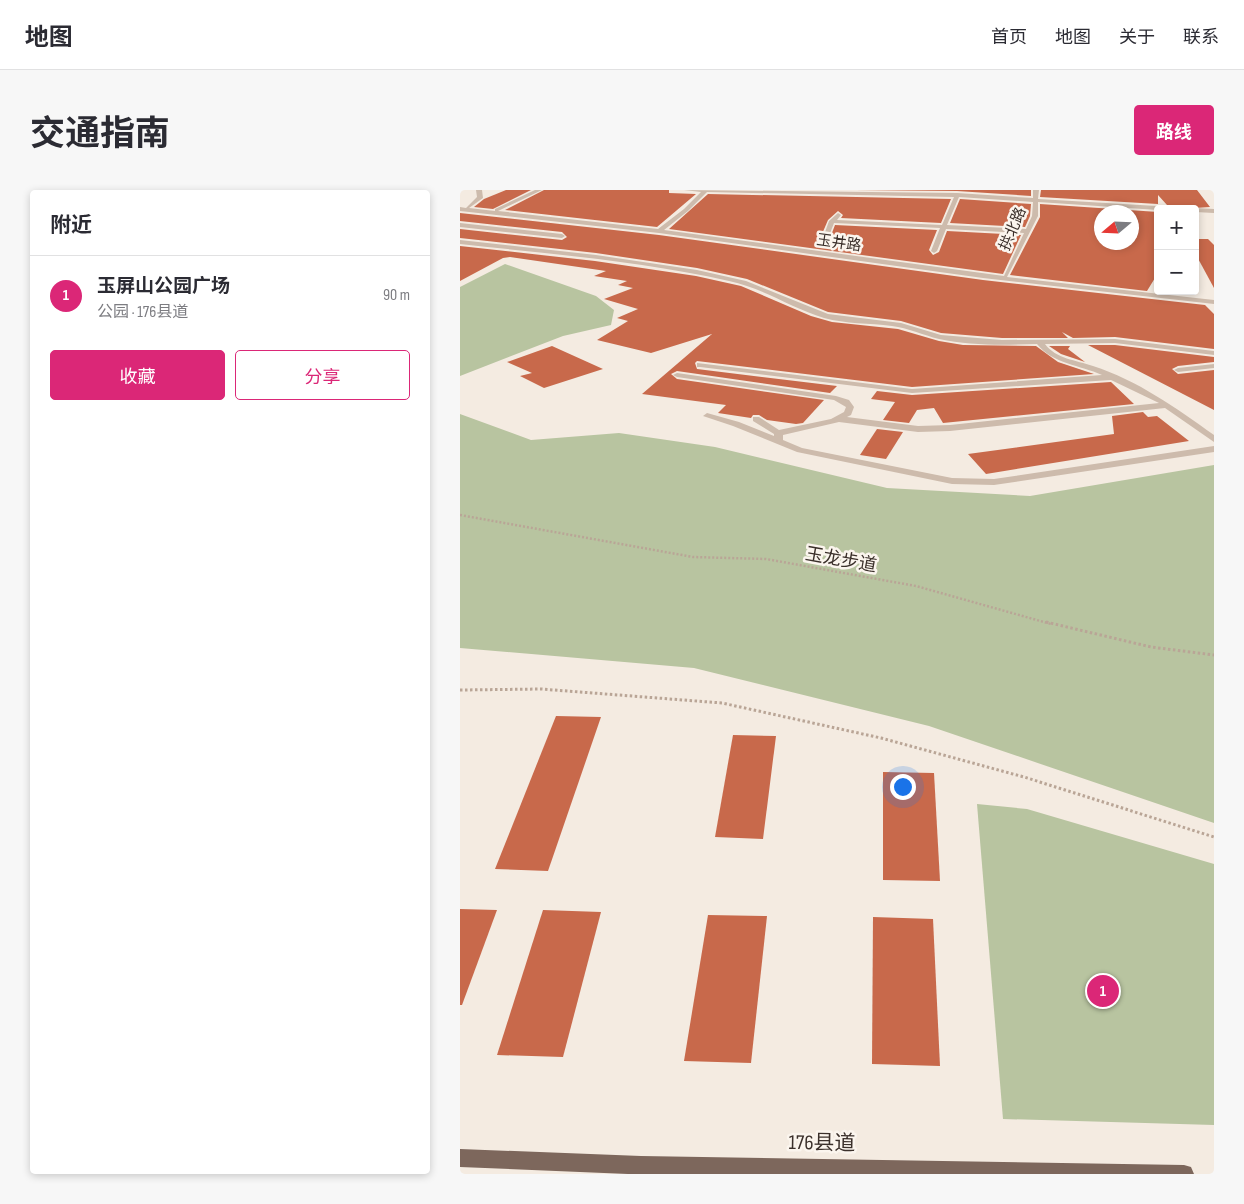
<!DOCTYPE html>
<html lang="zh">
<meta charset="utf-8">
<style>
:root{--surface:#fff;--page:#f7f7f7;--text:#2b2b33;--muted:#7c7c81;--line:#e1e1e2;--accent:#db2777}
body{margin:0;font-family:"Sofia Sans Condensed","Noto Sans SC",sans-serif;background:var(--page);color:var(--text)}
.controls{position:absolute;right:15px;top:15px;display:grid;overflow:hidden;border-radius:5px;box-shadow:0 2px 8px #0003}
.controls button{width:45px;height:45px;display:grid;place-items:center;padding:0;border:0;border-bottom:1px solid var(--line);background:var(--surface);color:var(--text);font:25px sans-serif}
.compass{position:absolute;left:634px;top:15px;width:45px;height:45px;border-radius:50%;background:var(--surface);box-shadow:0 2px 8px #0003;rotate:251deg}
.you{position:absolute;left:442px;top:596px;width:18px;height:18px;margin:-12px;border:4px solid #fff;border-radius:50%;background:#1a73e8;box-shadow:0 0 0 8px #1a73e833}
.badge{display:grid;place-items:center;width:32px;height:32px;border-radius:50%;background:var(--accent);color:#fff;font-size:16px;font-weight:700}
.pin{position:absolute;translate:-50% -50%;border:2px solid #fff;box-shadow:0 1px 5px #0006}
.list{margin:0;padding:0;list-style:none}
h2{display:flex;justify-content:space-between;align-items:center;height:65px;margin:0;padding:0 20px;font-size:21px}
h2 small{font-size:16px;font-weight:400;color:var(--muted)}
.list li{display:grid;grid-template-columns:32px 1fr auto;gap:15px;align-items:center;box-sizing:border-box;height:80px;padding:0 20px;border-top:1px solid var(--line)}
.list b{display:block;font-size:19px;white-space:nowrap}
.list p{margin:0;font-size:16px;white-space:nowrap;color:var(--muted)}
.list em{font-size:16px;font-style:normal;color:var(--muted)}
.actions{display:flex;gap:10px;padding:15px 20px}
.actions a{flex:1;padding:11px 0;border:1px solid var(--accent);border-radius:5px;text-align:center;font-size:18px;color:var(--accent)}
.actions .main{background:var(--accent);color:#fff}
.map{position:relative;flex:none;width:754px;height:984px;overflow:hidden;border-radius:5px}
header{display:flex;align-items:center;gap:30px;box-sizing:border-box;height:70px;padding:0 25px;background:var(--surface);border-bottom:1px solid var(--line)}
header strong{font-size:24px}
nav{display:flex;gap:28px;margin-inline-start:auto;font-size:18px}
.intro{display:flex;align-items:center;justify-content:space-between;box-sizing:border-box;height:120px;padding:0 30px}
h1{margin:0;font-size:35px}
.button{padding:12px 22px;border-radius:5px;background:var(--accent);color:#fff;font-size:18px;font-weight:700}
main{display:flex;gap:30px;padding:0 30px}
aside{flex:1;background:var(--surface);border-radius:5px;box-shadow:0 2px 8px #0003}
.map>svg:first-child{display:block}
.green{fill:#b8c4a0}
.building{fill:#c8694b;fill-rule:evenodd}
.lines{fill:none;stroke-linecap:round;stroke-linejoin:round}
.path-far1{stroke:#b9a596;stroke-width:2.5;stroke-dasharray:2 2;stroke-linecap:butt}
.path{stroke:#b9a596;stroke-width:3;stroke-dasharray:2.5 2.5;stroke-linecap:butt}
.minor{fill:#cdbbac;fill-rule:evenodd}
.major{fill:#7d675c;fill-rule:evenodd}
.labels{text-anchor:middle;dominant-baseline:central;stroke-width:5;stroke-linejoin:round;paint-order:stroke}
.far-street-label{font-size:15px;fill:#3b302b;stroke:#fbf5ee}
.street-label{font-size:18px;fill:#3b302b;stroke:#fbf5ee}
.near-street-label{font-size:21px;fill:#3b302b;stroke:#fbf5ee}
</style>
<header>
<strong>地图</strong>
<nav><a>首页</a><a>地图</a><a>关于</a><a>联系</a></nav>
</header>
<div class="intro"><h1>交通指南</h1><a class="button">路线</a></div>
<main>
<aside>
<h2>附近<small></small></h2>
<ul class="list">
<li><span class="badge">1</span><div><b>玉屏山公园广场</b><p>公园 · 176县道</p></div><em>90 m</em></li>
</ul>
<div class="actions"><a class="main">收藏</a><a>分享</a></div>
</aside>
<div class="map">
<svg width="754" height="984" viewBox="0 0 754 984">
<rect width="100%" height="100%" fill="#f4ebe1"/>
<g class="green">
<polygon points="45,74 136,106 154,120 151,135 103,146 0,186 0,97"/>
<polygon points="0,224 71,250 159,243 255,257 427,298 570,306 754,275 754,633 469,536 234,478 0,458"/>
<polygon points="517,614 567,619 754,674 754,935 543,929"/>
</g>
<g class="building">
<polygon points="46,0 71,0 33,19 14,17 24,9"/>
<polygon points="84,0 209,0 209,3 236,4 197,37 45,20"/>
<polygon points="395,0 571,0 571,6 497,1"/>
<polygon points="581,0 737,0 750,17 719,19 714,15 707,15 698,5 698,14 580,7"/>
<polygon points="248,4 491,9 481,33 381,28 383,25 378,21 368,30 362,44 370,48 375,35 477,40 469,60 473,65 479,62 487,41 561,45 543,84 209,39"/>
<polygon points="500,9 571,14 570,26 565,37 490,33"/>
<path d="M 580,14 L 698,22 L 698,83 L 687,101 L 550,85 L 580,27 ZM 642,22 L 672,22 L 672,52 L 642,52 Z"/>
<polygon points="0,23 199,45 523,90 745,115 754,124 754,159 655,147 613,148 602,142 608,148 542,148 481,143 441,131 368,122 287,89 237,78 136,63 0,48 0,39 102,50 107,47 102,42 0,31"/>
<polygon points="735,49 748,49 754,55 754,98 735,63"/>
<polygon points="0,56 135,71 236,86 281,96 351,126 372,132 438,139 479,151 503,155 576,156 598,172 634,184 452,197 237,171 235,173 237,179 377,196 370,203 217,181 211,184 217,189 364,210 343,233 336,234 307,230 299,225 293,225 291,228 258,223 266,215 182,204 252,144 191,163 137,150 168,131 157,128 178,119 144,109 173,98 158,95 167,91 134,86 146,81 50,67 43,68 0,91"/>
<polygon points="628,155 655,155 754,167 754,172 718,176 712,179 718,184 754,180 754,220"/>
<polygon points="92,156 143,179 84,198 60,186 72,183 47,172"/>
<polygon points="589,156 610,156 608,159 625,172 601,164"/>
<polygon points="651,192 674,214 483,233 474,218 457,220 449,233 423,230 435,212 411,209 417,201 452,205"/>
<polygon points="683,222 688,227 697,226 729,251 526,284 508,264 654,244 652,226"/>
<polygon points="417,239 443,242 426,269 400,265"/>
<polygon points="96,526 141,527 88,681 35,679"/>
<polygon points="273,545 316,546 303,649 255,647"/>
<polygon points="423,582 474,583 480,691 423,690"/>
<polygon points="0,719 37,720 2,815 0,815"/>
<polygon points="83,720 141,722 103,867 37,865"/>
<polygon points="248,725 307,726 291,873 224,871"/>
<polygon points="413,727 473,729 480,876 412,874"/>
</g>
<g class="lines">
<polyline class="path-far1" points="0,325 233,367 306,369 456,396 591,434"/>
<g class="path">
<polyline points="586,432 691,457 754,465"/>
<polyline points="0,500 81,499 262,513 421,548 564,587 754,647"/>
</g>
<g class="minor">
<path d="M 16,0 L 22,0 L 23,8 L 9,18 L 35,21 L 35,19 L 75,0 L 82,0 L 38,21 L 198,39 L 224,19 L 241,2 L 224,0 L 497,3 L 573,8 L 573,0 L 579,0 L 578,9 L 714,17 L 717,19 L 698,20 L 578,12 L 578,26 L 547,87 L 754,110 L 754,114 L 523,88 L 199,43 L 0,21 L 0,17 L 6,18 L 17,7 ZM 247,2 L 494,7 L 482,35 L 377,30 L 381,25 L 378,23 L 369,31 L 364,45 L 369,46 L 374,33 L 480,38 L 471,61 L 474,63 L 477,61 L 486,39 L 564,43 L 544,86 L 204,40 L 228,21 ZM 499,7 L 573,12 L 572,26 L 566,39 L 487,35 Z"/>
<polygon points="735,18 754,19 754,23 735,22 735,19 733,19"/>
<polygon points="0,33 102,44 105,46 102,48 0,37"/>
<path d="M 0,50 L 136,65 L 237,80 L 286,91 L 368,124 L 441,133 L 481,145 L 542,150 L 655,149 L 754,161 L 754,165 L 655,153 L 585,154 C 596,169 616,170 633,176 C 677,190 716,218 754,245 L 754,252 L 705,218 L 490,241 L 458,242 L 379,232 L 323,245 L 323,250 L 342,258 L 492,288 L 534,289 L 754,256 L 754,262 L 534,295 L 492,294 L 337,262 L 273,236 L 243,226 L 247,223 L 279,232 L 314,246 L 314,244 L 293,231 L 293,227 L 299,227 L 319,240 L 371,229 L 384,222 L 386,217 L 374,210 L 217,187 L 213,185 L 217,183 L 376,206 L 389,210 L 394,217 L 391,225 L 387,227 L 458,236 L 490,235 L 699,213 L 651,190 L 452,203 L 240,177 L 237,177 L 237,173 L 452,199 L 642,185 C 620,175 593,174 577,154 C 545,155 511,156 479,149 C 463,145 448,138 432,136 C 409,133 386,134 364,128 C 331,118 303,98 269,91 C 181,71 90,64 0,54 Z"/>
<polygon points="754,174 754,178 718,182 714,180 718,178"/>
</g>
<polygon class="major" points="0,959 181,966 724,975 731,977 734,984 168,984 0,977"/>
</g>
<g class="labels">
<g class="far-street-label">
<text transform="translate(553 39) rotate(-67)">拱北路</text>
<text transform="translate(379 53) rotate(8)">玉井路</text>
</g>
<g class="street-label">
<text transform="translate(381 370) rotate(10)">玉龙步道</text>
</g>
<g class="near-street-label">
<text transform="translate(362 953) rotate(1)">176县道</text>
</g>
</g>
</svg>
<div class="controls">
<button>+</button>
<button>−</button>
</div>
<svg class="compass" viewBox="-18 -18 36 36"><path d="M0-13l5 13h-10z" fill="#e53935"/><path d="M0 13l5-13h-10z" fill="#7c7c81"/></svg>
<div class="you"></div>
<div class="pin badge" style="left:643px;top:801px">1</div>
</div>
</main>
